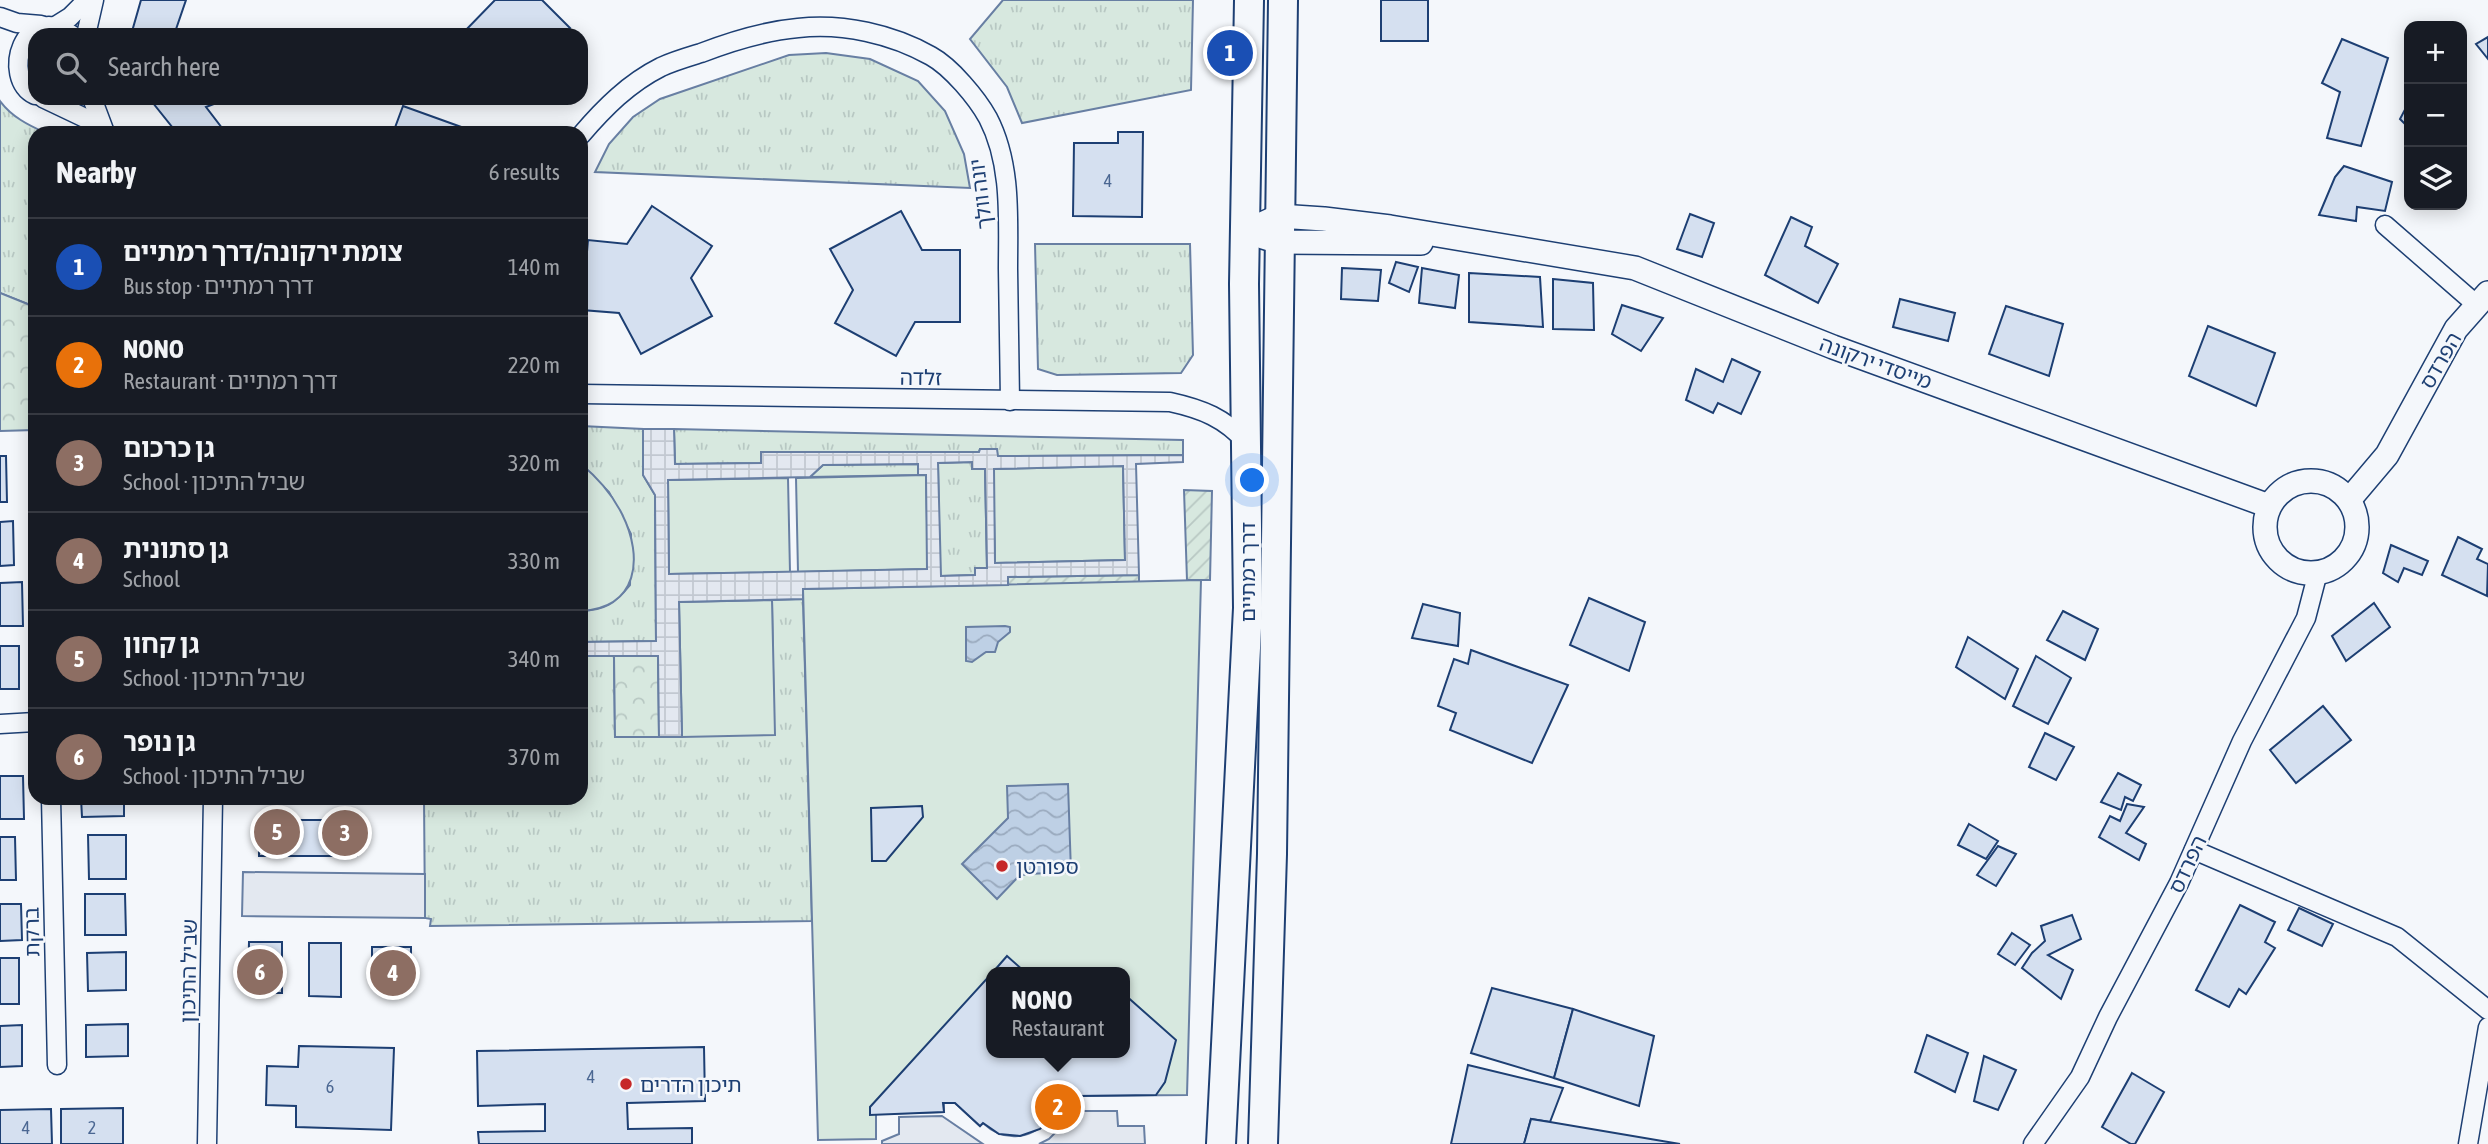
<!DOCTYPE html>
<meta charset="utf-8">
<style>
:root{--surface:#171b24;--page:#242831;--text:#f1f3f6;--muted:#9ea1a6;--line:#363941;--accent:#c62828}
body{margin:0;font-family:"Asap Condensed","Noto Sans Hebrew",sans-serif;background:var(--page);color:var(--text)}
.controls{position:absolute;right:21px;top:21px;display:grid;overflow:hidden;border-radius:14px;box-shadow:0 4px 18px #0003}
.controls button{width:63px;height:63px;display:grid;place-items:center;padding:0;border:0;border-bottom:2px solid var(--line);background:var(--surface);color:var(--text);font:35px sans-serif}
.you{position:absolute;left:1253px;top:481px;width:24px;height:24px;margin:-18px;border:5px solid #fff;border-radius:50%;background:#1a73e8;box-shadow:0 0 0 10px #1a73e833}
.badge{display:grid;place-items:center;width:46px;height:46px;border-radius:50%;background:var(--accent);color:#fff;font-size:23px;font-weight:700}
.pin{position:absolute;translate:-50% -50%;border:4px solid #fff;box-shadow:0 2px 7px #0006}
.popup{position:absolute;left:986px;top:967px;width:144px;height:91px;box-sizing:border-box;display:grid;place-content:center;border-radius:14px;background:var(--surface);filter:drop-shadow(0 2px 5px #0005);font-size:23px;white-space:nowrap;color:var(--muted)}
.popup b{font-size:26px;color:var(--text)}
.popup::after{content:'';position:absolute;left:50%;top:100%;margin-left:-14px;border:14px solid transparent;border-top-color:var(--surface)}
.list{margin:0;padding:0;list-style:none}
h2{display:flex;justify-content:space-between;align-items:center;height:91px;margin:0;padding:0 28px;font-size:30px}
h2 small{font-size:23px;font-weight:400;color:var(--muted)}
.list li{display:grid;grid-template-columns:46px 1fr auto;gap:21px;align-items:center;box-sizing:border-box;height:98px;padding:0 28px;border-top:2px solid var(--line)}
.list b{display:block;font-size:26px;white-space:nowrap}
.list p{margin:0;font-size:23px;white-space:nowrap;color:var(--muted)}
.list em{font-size:23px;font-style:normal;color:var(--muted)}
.icon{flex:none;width:38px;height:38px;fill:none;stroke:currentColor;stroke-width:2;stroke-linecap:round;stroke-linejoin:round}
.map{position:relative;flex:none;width:2488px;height:1144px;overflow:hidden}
.search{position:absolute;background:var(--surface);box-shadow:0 4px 18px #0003;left:28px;top:28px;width:560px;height:77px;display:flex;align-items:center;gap:18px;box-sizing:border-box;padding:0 24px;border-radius:21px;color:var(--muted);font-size:26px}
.panel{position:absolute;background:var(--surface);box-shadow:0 4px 18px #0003;left:28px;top:126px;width:560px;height:679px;border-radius:21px}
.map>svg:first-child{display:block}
.grass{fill:url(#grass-tufts);stroke:#687fa3;stroke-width:2}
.forest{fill:url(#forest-crowns);stroke:#687fa3;stroke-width:2}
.garden{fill:url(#garden-furrows);stroke:#687fa3;stroke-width:2}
.pitch{fill:#d7e8df;stroke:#687fa3;stroke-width:2;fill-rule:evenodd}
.parking{fill:#e3e8f0;stroke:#687fa3;stroke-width:2}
.plaza{fill:url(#plaza-grid);stroke:#687fa3;stroke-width:2;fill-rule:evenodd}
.water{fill:url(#water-waves);stroke:#687fa3;stroke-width:2}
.building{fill:#d5e0f0;stroke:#1d3f73;stroke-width:2}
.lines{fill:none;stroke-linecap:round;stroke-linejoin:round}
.minor-casing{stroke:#1d3f73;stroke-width:21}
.tertiary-casing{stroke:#1d3f73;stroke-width:26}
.primary-casing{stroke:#1d3f73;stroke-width:32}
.minor{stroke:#f4f7fb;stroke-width:18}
.tertiary{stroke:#f4f7fb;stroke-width:23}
.primary{stroke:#f4f7fb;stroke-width:28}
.poi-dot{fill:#c62828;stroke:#f4f7fb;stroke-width:2.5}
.labels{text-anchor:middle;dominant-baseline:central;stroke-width:5;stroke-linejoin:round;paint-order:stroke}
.number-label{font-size:18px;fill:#4b6792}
.street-label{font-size:21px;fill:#1d3f73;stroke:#f4f7fb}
.poi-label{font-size:21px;fill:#1d3f73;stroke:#f4f7fb;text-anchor:start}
</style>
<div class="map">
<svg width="2488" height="1144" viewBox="0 0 2488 1144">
<defs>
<pattern id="grass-tufts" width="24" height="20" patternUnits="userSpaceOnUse" patternTransform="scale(1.75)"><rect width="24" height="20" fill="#d7e8df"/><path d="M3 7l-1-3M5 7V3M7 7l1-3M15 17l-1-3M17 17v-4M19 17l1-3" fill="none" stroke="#b8c8c3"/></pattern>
<pattern id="forest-crowns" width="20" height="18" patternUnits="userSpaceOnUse" patternTransform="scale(1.75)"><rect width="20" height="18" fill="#d7e8df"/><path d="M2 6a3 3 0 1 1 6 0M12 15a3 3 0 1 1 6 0" fill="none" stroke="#b8c8c3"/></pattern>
<pattern id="garden-furrows" width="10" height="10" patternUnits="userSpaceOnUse" patternTransform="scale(1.75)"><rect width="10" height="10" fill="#d7e8df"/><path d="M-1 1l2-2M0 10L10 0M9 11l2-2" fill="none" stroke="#b8c8c3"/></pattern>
<pattern id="plaza-grid" width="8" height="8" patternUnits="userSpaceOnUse" patternTransform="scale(1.75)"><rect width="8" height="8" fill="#e3e8f0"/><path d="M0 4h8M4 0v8" fill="none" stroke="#c2c8d1"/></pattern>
<pattern id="water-waves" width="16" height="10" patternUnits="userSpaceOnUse" patternTransform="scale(1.75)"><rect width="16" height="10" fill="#bed0e5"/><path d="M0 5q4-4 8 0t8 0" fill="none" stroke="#9aaabe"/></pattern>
</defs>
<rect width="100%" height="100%" fill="#f4f7fb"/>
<g class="grass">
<polygon points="1003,0 1193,0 1191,90 1022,123 1007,87 970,39"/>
<polygon points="826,53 870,59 918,81 945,111 964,154 970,188 595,172 609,144 633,117 660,99 789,55"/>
<path d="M 0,101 C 12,117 28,125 46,133 L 35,133 L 35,307 L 0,293 Z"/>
<polygon points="1035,244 1190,244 1193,355 1181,373 1057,375 1038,369"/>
<path d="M 581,426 L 643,429 L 643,475 L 655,495 L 656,641 L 581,642 L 581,611 C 606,610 614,604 630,585 L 631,534 L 609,492 L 581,464 Z"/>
<polygon points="674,429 1183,440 1183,455 997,456 996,449 980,449 979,452 761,452 761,463 675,464"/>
<polygon points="972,462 985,469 987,568 975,575 940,576 938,463"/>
<polygon points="918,464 918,475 810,477 823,465"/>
<polygon points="803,599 812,921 430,926 431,919 425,918 424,798 581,798 581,656 614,656 615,737 774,734 772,600"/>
</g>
<g class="forest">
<polygon points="0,293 35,307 35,430 0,431"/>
<polygon points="614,656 658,656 659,737 615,737"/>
</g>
<g class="garden">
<polygon points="1184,490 1212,491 1210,580 1187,580"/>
<polygon points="1139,575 1139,582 927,590 1008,584 1008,577"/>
</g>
<g class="pitch">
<path d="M 581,464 C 598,478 612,494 622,514 C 644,558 638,608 581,611 Z"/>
<polygon points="1123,466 1125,560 995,563 993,469"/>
<polygon points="926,475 928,569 798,572 796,478"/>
<polygon points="788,478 790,572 669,574 668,480"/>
<path d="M 1201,580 L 1187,1095 L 1076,1096 L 1050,1123 L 1047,1121 C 1029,1140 1003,1142 983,1123 L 980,1126 L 955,1103 L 944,1103 L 944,1112 L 876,1114 L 876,1139 L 818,1140 L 803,589 ZM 992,972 L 1124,972 L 1124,1053 L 992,1053 Z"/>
<polygon points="772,600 775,735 682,737 679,602"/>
</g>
<g class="parking">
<polygon points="243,872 425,874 425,918 242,916"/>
<polygon points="1077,1111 1117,1111 1118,1126 1144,1126 1145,1144 1039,1144 1049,1139"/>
<polygon points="942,1116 983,1144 882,1144 882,1141 899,1134 899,1117"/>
</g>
<path class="plaza" d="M 643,429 L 674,429 L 675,464 L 761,463 L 761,452 L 979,452 L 980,449 L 997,449 L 998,456 L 1183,455 L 1183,462 L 1136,464 L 1139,575 L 1008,577 L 1008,585 L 803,589 L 803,599 L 679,602 L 682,737 L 659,737 L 658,656 L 581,656 L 581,642 L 656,641 L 655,495 L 643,475 ZM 972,462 L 972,469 L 985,469 L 987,568 L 975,568 L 975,575 L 941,576 L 938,463 ZM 918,464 L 918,475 L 926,475 L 927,569 L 669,574 L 668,480 L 810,477 L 823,465 ZM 1123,466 L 1125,560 L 995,563 L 994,469 Z"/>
<g class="water">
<polygon points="1005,626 1010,627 1010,632 998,642 995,652 986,652 972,662 966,661 966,627"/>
<polygon points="1068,784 1071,872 1027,874 1019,876 997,899 962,864 1008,818 1007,786"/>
</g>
<g class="building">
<polygon points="141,0 186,0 174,35 131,35"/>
<polygon points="495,0 542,0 570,28 563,35 461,35"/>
<rect x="1381" y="0" width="47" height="41"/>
<polygon points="2488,37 2488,59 2476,44"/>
<polygon points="2342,39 2388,58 2361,146 2327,138 2340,92 2322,83"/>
<polygon points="149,98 221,98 222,101 206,107 222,128 218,133 177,133"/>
<polygon points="2409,102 2409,128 2400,119"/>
<polygon points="403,106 478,133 393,133"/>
<polygon points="1118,132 1143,132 1142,217 1073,216 1074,143 1118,143"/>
<polygon points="2344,166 2392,182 2385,211 2357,207 2356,221 2319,215 2335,177"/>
<polygon points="652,206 712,246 691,278 712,316 641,354 619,313 582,310 588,240 627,244"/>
<polygon points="901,211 922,250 960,250 960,322 915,322 896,356 835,323 853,290 830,249"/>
<polygon points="1690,214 1714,223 1702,257 1677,249"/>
<polygon points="1791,217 1812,227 1805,246 1838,264 1818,303 1765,275"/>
<polygon points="1396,262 1418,267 1409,292 1389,283"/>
<polygon points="1342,268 1381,270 1378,301 1341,299"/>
<polygon points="1422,268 1459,275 1455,308 1419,303"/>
<polygon points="1469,273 1540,277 1543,327 1469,322"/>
<polygon points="1553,279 1593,283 1594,330 1553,329"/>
<polygon points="1900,299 1955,313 1948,341 1893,327"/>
<polygon points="1622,305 1663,318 1641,351 1612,334"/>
<polygon points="2006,306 2063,324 2049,376 1989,354"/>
<polygon points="2208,326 2275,353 2256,406 2189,376"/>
<polygon points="1732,359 1760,372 1741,414 1718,403 1713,413 1686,400 1696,369 1723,382"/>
<polygon points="0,456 6,456 7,502 0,502"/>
<polygon points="13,521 14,565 0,566 0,522"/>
<polygon points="2458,537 2482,549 2477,559 2488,564 2487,596 2442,575"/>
<polygon points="2391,545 2428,561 2422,575 2404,568 2398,582 2383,573"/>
<polygon points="22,582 23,626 0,626 0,583"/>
<polygon points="1589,598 1645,622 1629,671 1570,645"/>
<polygon points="2374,603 2390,627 2346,661 2332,636"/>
<polygon points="1423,604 1460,613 1458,646 1412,638"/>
<polygon points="2063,611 2098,629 2085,660 2047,640"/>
<polygon points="1968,637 2018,669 2005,699 1956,667"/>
<rect x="0" y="646" width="19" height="43"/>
<polygon points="1471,650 1568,685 1532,763 1450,730 1456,713 1438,706 1454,659 1468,664"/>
<polygon points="2036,656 2071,678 2048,724 2013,706"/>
<polygon points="2323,706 2351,740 2296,783 2270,750"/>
<polygon points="2045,733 2074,747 2056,780 2029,767"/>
<polygon points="2118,773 2141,785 2133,801 2125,797 2121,810 2101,802"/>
<polygon points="0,776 23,776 24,819 0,819"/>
<polygon points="81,798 124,798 124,816 82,817"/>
<polygon points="2127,804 2144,807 2126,833 2146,844 2139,860 2099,837 2110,816 2120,821"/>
<polygon points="922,806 923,817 886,861 872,861 871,808"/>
<polygon points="259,820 358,820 357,856 259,856"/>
<polygon points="1969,824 1998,841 1986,859 1958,845"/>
<polygon points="88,835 126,835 126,879 89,879"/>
<polygon points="0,837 15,837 16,880 0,880"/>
<polygon points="1998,846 2016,854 1996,886 1977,875"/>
<polygon points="85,894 125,894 126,935 85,935"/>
<polygon points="0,904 21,904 22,940 0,941"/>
<polygon points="2240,905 2275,922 2265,942 2275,948 2246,994 2239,989 2229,1007 2196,990"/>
<polygon points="2299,908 2333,924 2322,946 2288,930"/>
<polygon points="2072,915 2081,939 2048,955 2073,970 2061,999 2022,968 2032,953 2045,941 2041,926"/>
<polygon points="2012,933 2030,945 2015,965 1998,954"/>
<polygon points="249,942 282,942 282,993 248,993"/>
<polygon points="309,943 341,943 341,997 309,996"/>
<polygon points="372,947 411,947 411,990 398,990 398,977 372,977"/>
<polygon points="126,952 126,990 88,991 87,953"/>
<polygon points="1007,956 1025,972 993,972"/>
<rect x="0" y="958" width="19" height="46"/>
<polygon points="992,973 992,1053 1124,1053 1124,994 1176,1040 1165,1082 1156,1095 1076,1096 1050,1123 1048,1121 1040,1129 1020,1136 999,1134 983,1123 980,1126 955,1103 943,1103 944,1112 870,1115 870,1107"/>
<polygon points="1492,988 1573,1009 1554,1078 1471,1053"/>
<polygon points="1573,1009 1654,1036 1639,1106 1554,1078"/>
<polygon points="128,1024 128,1056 86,1057 86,1025"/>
<polygon points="22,1025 22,1066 0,1067 0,1026"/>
<polygon points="1927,1035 1968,1053 1955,1092 1915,1072"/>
<polygon points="299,1046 394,1048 391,1130 296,1127 296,1106 266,1105 267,1066 298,1067"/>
<polygon points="704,1047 705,1101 627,1103 628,1129 692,1128 692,1144 479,1144 478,1132 545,1131 545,1104 478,1106 477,1051"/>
<polygon points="1984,1056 2016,1070 1998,1110 1974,1101"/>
<polygon points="1468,1065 1563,1088 1550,1122 1531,1119 1524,1144 1451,1144"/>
<polygon points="2132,1073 2164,1092 2135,1144 2131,1144 2102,1127"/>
<polygon points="123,1108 123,1144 61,1144 61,1109"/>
<polygon points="51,1109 52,1144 0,1144 0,1110"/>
<polygon points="1531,1119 1550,1122 1680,1144 1524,1144"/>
</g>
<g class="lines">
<defs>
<g id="minor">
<polyline points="0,17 17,23 41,25"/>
<polyline points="54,27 70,17 87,0"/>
<polyline points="86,35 94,0"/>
<path d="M 35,95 C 0,78 24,0 72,35"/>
<polyline points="43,98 85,118 102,133"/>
<polyline points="92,98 104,130"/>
<path d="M 581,135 C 604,108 629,83 661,67 C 674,61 688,57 701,53 C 732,41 765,31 798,28 C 843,23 892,34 931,56 C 951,67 977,98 988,118 C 1012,164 1008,219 1008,269 C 1009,313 1009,357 1010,401"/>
<polyline points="2385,225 2478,306"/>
<path d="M 581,394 L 1170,402 C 1202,409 1225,418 1247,443"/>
<polyline points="0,724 35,722"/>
<polyline points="51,798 57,1065"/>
<polyline points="2194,850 2397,937 2488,1010"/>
<polyline points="207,1144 213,798"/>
<polyline points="2033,1144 2080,1077 2108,1017 2179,883 2242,741 2306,618 2318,572"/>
<polyline points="2468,1144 2488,1027"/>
</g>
<g id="tertiary">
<polyline points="1245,232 1279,216 1324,219 1390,227 1635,268 1833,347 2269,506"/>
<polyline points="1263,237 1279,242 1421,243"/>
<circle cx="2311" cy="527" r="46"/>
<polyline points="2349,500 2387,455 2456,329 2488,293"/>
</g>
<g id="primary">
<polyline points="1221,1144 1248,608 1244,284 1249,0"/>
<polyline points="1263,1144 1272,854 1283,0"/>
</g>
</defs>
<use href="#minor" class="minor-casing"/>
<use href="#tertiary" class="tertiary-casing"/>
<use href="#primary" class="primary-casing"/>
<use href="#minor" class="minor"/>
<use href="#tertiary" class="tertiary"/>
<use href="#primary" class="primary"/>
</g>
<g class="poi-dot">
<circle cx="1002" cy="866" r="7"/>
<circle cx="626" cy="1084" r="7"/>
</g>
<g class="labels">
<g class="number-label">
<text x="1108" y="180">4</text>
<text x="591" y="1076">4</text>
<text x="330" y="1086">6</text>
<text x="26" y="1127">4</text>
<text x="92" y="1127">2</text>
</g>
<g class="street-label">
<text transform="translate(980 194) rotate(-97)">יונה וולך</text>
<text transform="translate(2440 360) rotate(-60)">הפרדס</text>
<text transform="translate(1876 362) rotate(20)">מייסדי ירקונה</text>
<text transform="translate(921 377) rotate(1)">זלדה</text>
<text transform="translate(1247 572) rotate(-90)">דרך רמתיים</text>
<text transform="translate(2187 864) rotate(-65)">הפרדס</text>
<text transform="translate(31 932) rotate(-91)">ברקת</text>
<text transform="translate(188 971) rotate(-89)">שביל התיכון</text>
</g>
<g class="poi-label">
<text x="1016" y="866">ספורטן</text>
<text x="640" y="1084">תיכון הדרים</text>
</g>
</g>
</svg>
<div class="controls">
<button>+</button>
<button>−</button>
<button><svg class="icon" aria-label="layers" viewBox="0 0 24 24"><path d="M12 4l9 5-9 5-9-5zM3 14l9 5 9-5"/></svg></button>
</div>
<div class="you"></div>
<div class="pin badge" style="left:1230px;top:53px;background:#1a4fb4">1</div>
<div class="pin badge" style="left:1058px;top:1107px;background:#e8710a">2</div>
<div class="popup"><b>NONO</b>Restaurant</div>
<div class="pin badge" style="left:345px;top:833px;background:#8d6e63">3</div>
<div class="pin badge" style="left:393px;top:973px;background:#8d6e63">4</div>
<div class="pin badge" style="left:277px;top:832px;background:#8d6e63">5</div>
<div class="pin badge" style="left:260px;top:972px;background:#8d6e63">6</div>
<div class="search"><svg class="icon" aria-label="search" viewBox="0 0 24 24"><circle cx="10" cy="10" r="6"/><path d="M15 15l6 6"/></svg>Search here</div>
<section class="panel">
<h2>Nearby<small>6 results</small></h2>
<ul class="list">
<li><span class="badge" style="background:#1a4fb4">1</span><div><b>צומת ירקונה/דרך רמתיים</b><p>Bus stop · דרך רמתיים</p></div><em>140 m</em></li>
<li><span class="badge" style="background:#e8710a">2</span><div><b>NONO</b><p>Restaurant · דרך רמתיים</p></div><em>220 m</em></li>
<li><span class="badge" style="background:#8d6e63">3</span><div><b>גן כרכום</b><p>School · שביל התיכון</p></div><em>320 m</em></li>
<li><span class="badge" style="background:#8d6e63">4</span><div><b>גן סתונית</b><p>School</p></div><em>330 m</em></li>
<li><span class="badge" style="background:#8d6e63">5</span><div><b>גן קחון</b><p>School · שביל התיכון</p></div><em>340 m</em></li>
<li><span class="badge" style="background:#8d6e63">6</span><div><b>גן נופר</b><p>School · שביל התיכון</p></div><em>370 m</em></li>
</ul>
</section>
</div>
